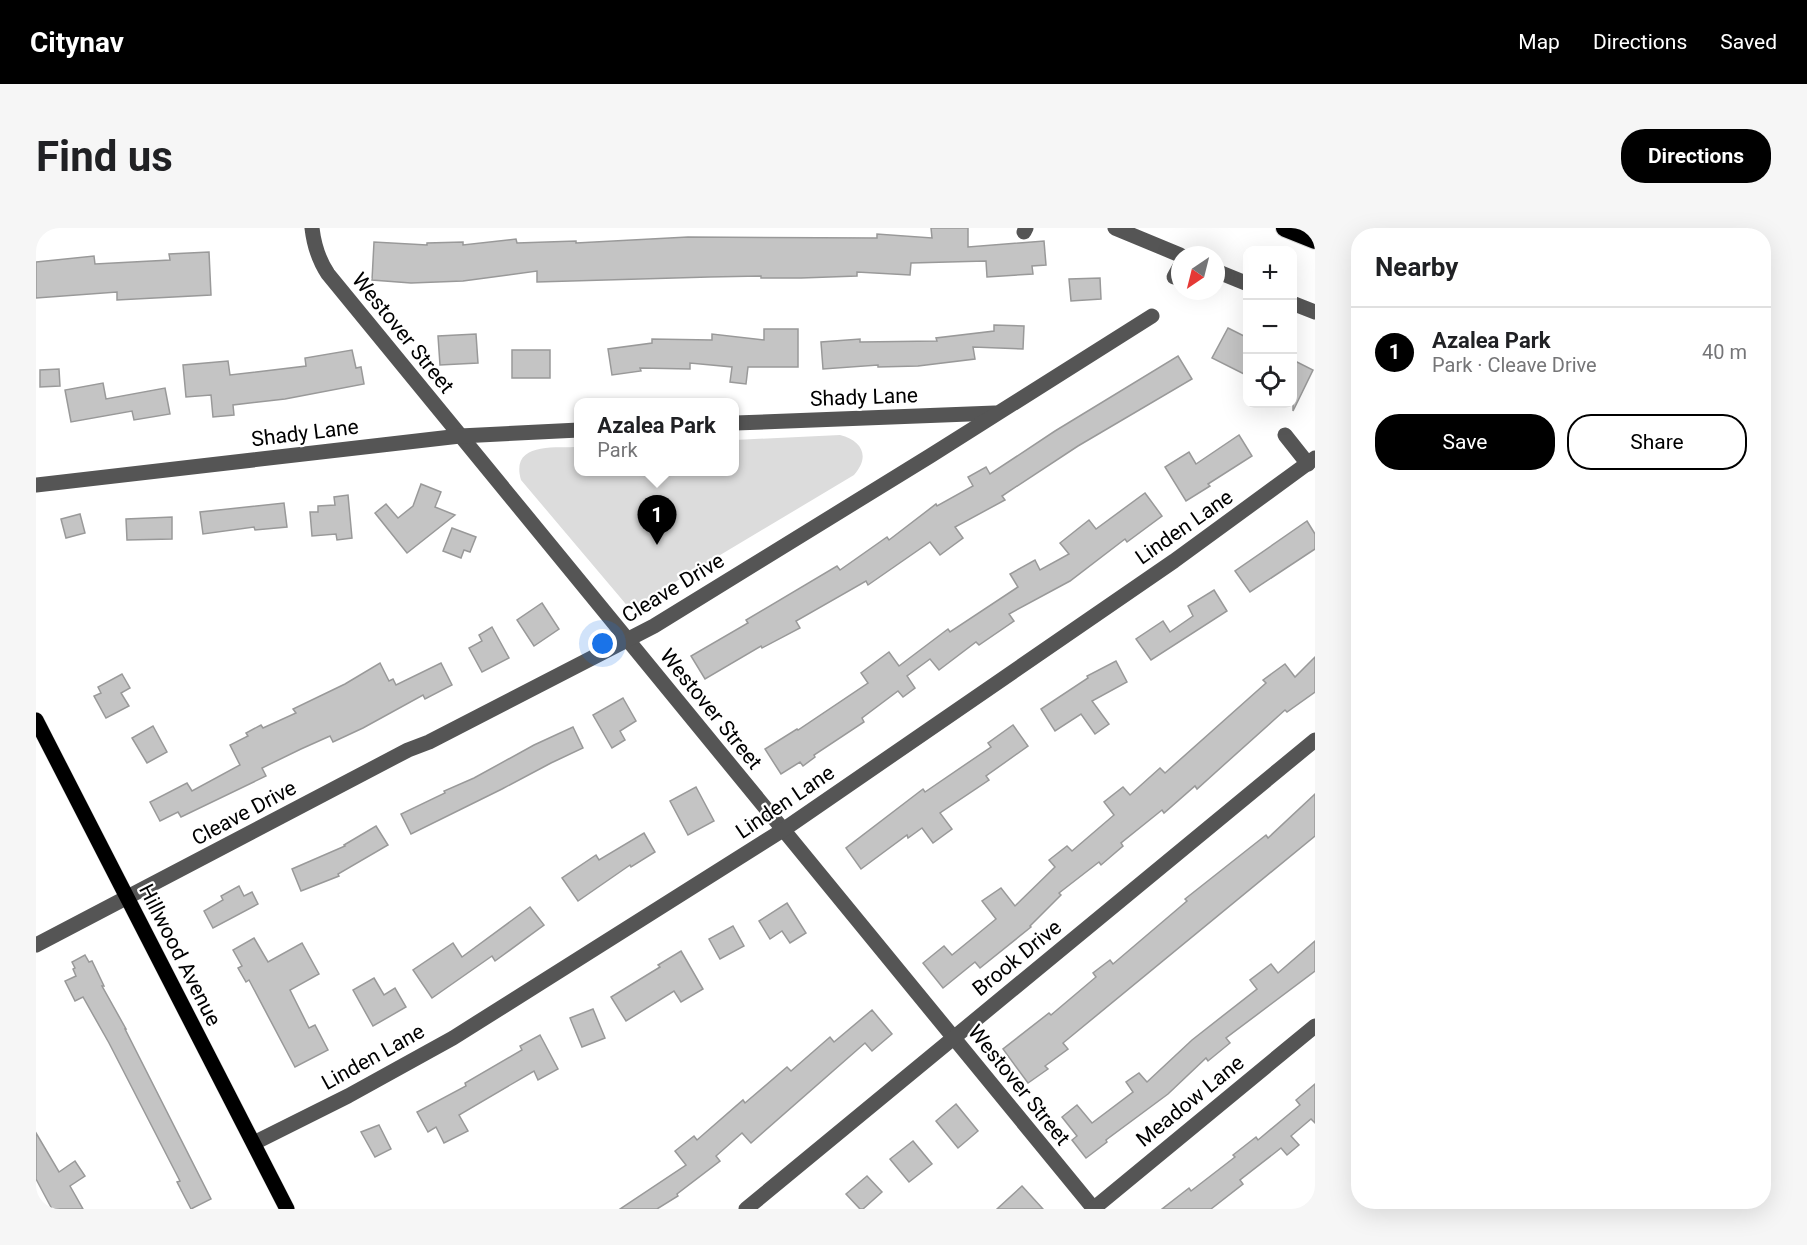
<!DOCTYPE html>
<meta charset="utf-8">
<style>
:root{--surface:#fff;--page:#f6f6f6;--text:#202124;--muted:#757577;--line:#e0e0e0;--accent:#000}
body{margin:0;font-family:Roboto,sans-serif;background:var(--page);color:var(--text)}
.controls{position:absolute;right:18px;top:18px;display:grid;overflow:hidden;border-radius:12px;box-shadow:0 6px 24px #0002}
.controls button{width:54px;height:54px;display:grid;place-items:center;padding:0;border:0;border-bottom:2px solid var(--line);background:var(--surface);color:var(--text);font:30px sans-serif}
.compass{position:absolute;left:1135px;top:18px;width:54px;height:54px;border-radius:50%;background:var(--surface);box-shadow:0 6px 24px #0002;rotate:215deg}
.you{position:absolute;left:567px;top:416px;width:21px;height:21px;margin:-15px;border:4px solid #fff;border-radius:50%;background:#1a73e8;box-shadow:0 0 0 9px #1a73e833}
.badge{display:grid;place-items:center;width:39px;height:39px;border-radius:50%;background:var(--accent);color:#fff;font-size:20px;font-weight:700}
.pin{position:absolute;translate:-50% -50px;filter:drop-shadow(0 2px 3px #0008)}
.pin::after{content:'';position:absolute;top:32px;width:21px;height:18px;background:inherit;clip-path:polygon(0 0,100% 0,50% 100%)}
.popup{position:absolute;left:538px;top:170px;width:165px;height:78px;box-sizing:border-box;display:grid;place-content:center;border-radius:12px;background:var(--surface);filter:drop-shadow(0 2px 4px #0005);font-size:20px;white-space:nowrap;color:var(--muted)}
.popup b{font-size:22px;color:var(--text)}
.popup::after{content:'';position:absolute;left:50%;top:100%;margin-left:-12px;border:12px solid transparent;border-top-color:var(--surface)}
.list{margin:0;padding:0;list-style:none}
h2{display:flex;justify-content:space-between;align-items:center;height:78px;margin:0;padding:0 24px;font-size:26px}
h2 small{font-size:20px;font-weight:400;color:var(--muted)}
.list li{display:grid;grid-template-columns:39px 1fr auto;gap:18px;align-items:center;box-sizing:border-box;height:90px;padding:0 24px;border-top:2px solid var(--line)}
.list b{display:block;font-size:22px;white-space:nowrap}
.list p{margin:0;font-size:20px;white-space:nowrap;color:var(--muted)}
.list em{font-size:20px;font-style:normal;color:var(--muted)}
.actions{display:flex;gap:12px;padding:18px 24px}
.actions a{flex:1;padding:14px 0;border:2px solid var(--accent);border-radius:24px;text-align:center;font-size:21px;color:var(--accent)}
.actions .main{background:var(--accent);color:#fff}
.icon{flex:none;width:33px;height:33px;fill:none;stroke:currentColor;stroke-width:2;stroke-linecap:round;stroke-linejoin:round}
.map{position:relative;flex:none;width:1279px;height:981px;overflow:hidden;border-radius:24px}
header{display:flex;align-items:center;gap:36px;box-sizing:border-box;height:84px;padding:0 30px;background:var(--accent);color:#fff}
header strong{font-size:28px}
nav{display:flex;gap:33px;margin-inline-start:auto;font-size:21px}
.intro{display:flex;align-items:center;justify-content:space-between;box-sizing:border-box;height:144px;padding:0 36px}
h1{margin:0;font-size:42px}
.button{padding:15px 27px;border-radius:24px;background:var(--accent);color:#fff;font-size:21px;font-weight:700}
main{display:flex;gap:36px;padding:0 36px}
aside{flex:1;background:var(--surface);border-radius:24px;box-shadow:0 6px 24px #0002}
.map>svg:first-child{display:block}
.green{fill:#dcdcdc}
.building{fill:#c4c4c4;stroke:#999;stroke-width:1.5}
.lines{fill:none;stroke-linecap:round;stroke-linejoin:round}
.major-casing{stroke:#dbdbdb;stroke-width:16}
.highway-casing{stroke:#dbdbdb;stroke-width:20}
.minor{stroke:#555;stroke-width:15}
.major{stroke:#000;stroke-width:15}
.highway{stroke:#000;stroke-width:18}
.labels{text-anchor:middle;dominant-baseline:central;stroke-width:4.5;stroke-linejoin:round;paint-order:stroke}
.street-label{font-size:21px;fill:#000;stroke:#fff}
</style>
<header>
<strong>Citynav</strong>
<nav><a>Map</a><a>Directions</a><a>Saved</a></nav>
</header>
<div class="intro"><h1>Find us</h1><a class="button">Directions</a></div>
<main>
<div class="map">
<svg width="1279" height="981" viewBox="0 0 1279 981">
<rect width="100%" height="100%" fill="#fff"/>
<path class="green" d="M 804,207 C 827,213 834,229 818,247 L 594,381 L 485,252 C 474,214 518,220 543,219 L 543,244 L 699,244 L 699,212 Z"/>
<g class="building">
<polygon points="895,0 932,0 932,19 1008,13 1010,37 996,38 997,46 951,49 950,33 875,35 874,47 821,44 821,48 765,50 725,50 725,48 673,49 501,54 501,43 427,53 375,55 336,52 338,14 391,17 391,15 427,14 427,17 480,11 481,15 540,13 540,15 652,9 841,10 841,6 896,10"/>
<polygon points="173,24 175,67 81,72 81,64 0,70 0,34 58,28 59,36 134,32 133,26"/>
<polygon points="1064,50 1065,71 1035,73 1033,51"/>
<polygon points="958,97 988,98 987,121 937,119 939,131 882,138 842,139 842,137 787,141 785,114 824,111 824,114 901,113 900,110 958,103"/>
<polygon points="1192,100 1212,110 1212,148 1176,130"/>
<polygon points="728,101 762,101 762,139 712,139 710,156 694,154 696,139 654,135 654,141 604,140 605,143 576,147 572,121 616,115 616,111 676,112 676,106 728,112"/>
<polygon points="440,106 442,135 404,137 402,108"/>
<polygon points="316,122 320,140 325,139 328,156 249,171 197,177 198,187 177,189 175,167 150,169 147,137 192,133 194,147 270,138 269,130"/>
<rect x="476" y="122" width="38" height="28"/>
<polygon points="1142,128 1156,151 1042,218 966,268 969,272 919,299 927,310 904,327 894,314 832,357 830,353 760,393 764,400 726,420 725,418 669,451 655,428 712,395 710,392 801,338 804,342 851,309 853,312 900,276 901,278 937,258 932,249 950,239 954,246 1019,203"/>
<polygon points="1257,132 1277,142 1257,183"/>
<polygon points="23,141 24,158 4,159 4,142"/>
<polygon points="67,155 70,171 129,160 134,186 98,192 96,183 35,194 29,162"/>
<polygon points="1203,207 1216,228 1172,256 1174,258 1150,273 1129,239 1153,224 1160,236"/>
<polygon points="385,256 405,264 399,279 419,287 371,325 339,285 350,276 362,290 377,278"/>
<polygon points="1109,265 1126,288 1091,314 1089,311 1034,353 973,386 978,393 943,417 940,414 903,442 894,431 871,448 879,460 867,469 862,463 826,490 828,494 778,527 779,529 767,538 764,534 745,546 729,521 761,501 762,502 832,455 825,445 853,424 863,438 912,401 914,404 982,359 974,346 999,332 1004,342 1033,326 1024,315 1053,292 1060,301"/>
<polygon points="312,267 316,310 301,312 300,306 276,308 274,284 282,284 282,278 299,277 298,269"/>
<polygon points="248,275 251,299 219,302 218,299 167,306 164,284"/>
<polygon points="44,286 49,305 30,310 25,291"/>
<polygon points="136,289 136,311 91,312 90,291"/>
<polygon points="1271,293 1279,306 1279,321 1214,364 1199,343"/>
<polygon points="416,300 440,309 434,324 428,322 425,330 407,323"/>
<polygon points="1178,362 1191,383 1115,432 1100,411 1127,393 1134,404 1157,388 1152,378"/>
<polygon points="506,375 523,401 498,418 481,392"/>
<polygon points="456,399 473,430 446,444 433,420 446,413 443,407"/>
<polygon points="1279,429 1279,464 1251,484 1249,482 1161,561 1159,558 1128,585 1126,582 1085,615 1087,618 1065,637 1063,634 1023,665 1025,667 994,698 995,699 944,740 939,734 907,760 887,735 908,718 916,727 960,691 946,673 965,660 979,678 1019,639 1013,632 1031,618 1036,623 1078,587 1068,574 1087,559 1094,567 1124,540 1129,545 1230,455 1227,452 1249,436 1259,449"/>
<polygon points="1080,433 1091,454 1056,473 1073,496 1059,506 1045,486 1019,503 1005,481 1052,450 1051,448"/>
<polygon points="344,435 353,453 357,451 360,457 405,435 416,457 389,471 387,467 327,500 297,514 294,508 265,521 226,540 230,548 145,589 142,584 124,593 114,574 151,555 156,563 204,537 194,517 212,508 210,505 225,497 227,500 260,485 257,481 309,456"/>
<polygon points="86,446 94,460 85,465 93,478 70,490 58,468 65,465 62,459"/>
<polygon points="587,470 600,493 584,503 589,512 576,520 557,487"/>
<polygon points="977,497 992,518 950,548 953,552 904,585 916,601 897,615 886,600 872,610 871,607 825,641 810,620 887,561 889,564 955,519 952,515"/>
<polygon points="117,498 131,524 111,535 96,510"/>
<polygon points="537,499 547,520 515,535 466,561 375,606 365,586 409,565 408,563 438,550 498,517"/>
<polygon points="660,559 678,593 652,607 634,573"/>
<polygon points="1279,566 1279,608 1027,815 1032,821 1009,838 1012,841 992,855 967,821 1013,785 1015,787 1060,749 1057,745 1074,732 1077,736 1151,673 1149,671 1230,607 1232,610"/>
<polygon points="340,598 352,617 302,646 303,648 265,663 256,641 309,618 308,617"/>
<polygon points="608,605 619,624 595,639 594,637 542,673 526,650 560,627 563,632"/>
<polygon points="203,658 208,668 216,664 222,676 177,700 168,683 187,672 185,668"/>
<polygon points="751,675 770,705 754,715 746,703 734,711 723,693"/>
<polygon points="494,679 508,697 459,733 456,728 396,770 377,742 417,715 426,729"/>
<polygon points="697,698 708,718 684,731 673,711"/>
<polygon points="218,710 232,734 266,715 283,746 254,762 273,800 279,797 292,822 259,839 213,752 210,754 202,740 206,738 197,722"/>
<polygon points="1279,713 1279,743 1190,810 1194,815 1172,833 1170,830 1132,866 1070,912 1071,914 1050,930 1036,912 1041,908 1026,889 1041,877 1056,895 1097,864 1090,854 1103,845 1111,854 1156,812 1221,761 1214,752 1235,736 1242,745"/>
<polygon points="645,723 667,761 645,774 638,763 590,793 575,769 624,739 622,737"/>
<polygon points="49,727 53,734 56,733 68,758 66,758 90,801 89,801 175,971 155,981 141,954 144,953 73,815 47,769 39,773 29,753 40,748 37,741 39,740 36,734"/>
<polygon points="338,750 348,767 359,760 370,779 337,798 317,762"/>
<polygon points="557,781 569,810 546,819 534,790"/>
<polygon points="836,782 856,806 836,823 829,815 715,915 706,905 680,928 684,933 641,966 642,968 621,981 584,981 650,937 639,923 658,908 661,912 707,872 709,875 751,839 755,843 794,809 798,814"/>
<polygon points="504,807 522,841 502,852 498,843 423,887 432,903 408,915 400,899 392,904 381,884 430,858 429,855 486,822 484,818"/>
<polygon points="1279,856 1279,895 1275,891 1255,908 1263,917 1251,927 1245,920 1204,952 1207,956 1175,981 1126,981 1153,960 1155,963 1199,929 1197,927 1220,909 1222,912 1264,877 1260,872"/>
<polygon points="920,876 942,903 922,920 900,893"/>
<polygon points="343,897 355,921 339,929 325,904"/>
<polygon points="0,905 23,944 39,933 49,948 34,958 47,981 16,981 0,951"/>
<polygon points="877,913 896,936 873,954 854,931"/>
<polygon points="831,948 846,964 827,981 824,981 810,966"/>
<polygon points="986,958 1007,981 961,981"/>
</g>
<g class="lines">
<defs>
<polyline id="major" points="0,492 251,981"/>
<polyline id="highway" points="1249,0 1279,12"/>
</defs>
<use href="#major" class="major-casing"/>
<use href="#highway" class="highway-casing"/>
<g class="minor">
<path d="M 276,0 C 278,17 282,31 292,46 L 1058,981"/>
<polyline points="1079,0 1144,27"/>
<polyline points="988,4 990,0"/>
<polyline points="1180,43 1212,56"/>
<polyline points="1138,49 1144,38"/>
<polyline points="1256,75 1279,84"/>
<polyline points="699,195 959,185"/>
<polyline points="1249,207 1272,236"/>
<polyline points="0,257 424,208 543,202"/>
<polyline points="0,717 372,522 393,514 618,398 894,228 1116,88"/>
<polyline points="218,915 312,868 417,810 747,602 1138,333 1279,230"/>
<polyline points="710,981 1279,512"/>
<polyline points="1057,981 1279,798"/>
</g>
<use href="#major" class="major"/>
<use href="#highway" class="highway"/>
</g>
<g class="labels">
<g class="street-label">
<text transform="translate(367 105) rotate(51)">Westover Street</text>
<text transform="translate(828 169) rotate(-2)">Shady Lane</text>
<text transform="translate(269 205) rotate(-7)">Shady Lane</text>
<text transform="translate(1148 299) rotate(-35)">Linden Lane</text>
<text transform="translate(637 360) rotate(-31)">Cleave Drive</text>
<text transform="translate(675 481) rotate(51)">Westover Street</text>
<text transform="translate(749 574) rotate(-34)">Linden Lane</text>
<text transform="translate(208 585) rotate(-28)">Cleave Drive</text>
<text transform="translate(144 727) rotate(63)">Hillwood Avenue</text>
<text transform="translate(981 730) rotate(-39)">Brook Drive</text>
<text transform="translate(337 829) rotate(-29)">Linden Lane</text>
<text transform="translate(983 857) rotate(51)">Westover Street</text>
<text transform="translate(1154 873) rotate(-39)">Meadow Lane</text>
</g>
</g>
</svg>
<div class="controls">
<button>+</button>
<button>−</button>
<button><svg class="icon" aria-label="locate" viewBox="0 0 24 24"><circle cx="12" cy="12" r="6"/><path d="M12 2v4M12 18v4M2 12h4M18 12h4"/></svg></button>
</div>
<svg class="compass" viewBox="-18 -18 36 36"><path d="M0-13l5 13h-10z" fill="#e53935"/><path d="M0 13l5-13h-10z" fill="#757577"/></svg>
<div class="you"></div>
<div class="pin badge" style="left:621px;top:317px">1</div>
<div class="popup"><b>Azalea Park</b>Park</div>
</div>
<aside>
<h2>Nearby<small></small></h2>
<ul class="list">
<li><span class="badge">1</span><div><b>Azalea Park</b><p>Park · Cleave Drive</p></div><em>40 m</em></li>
</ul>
<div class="actions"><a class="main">Save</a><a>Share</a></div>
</aside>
</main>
